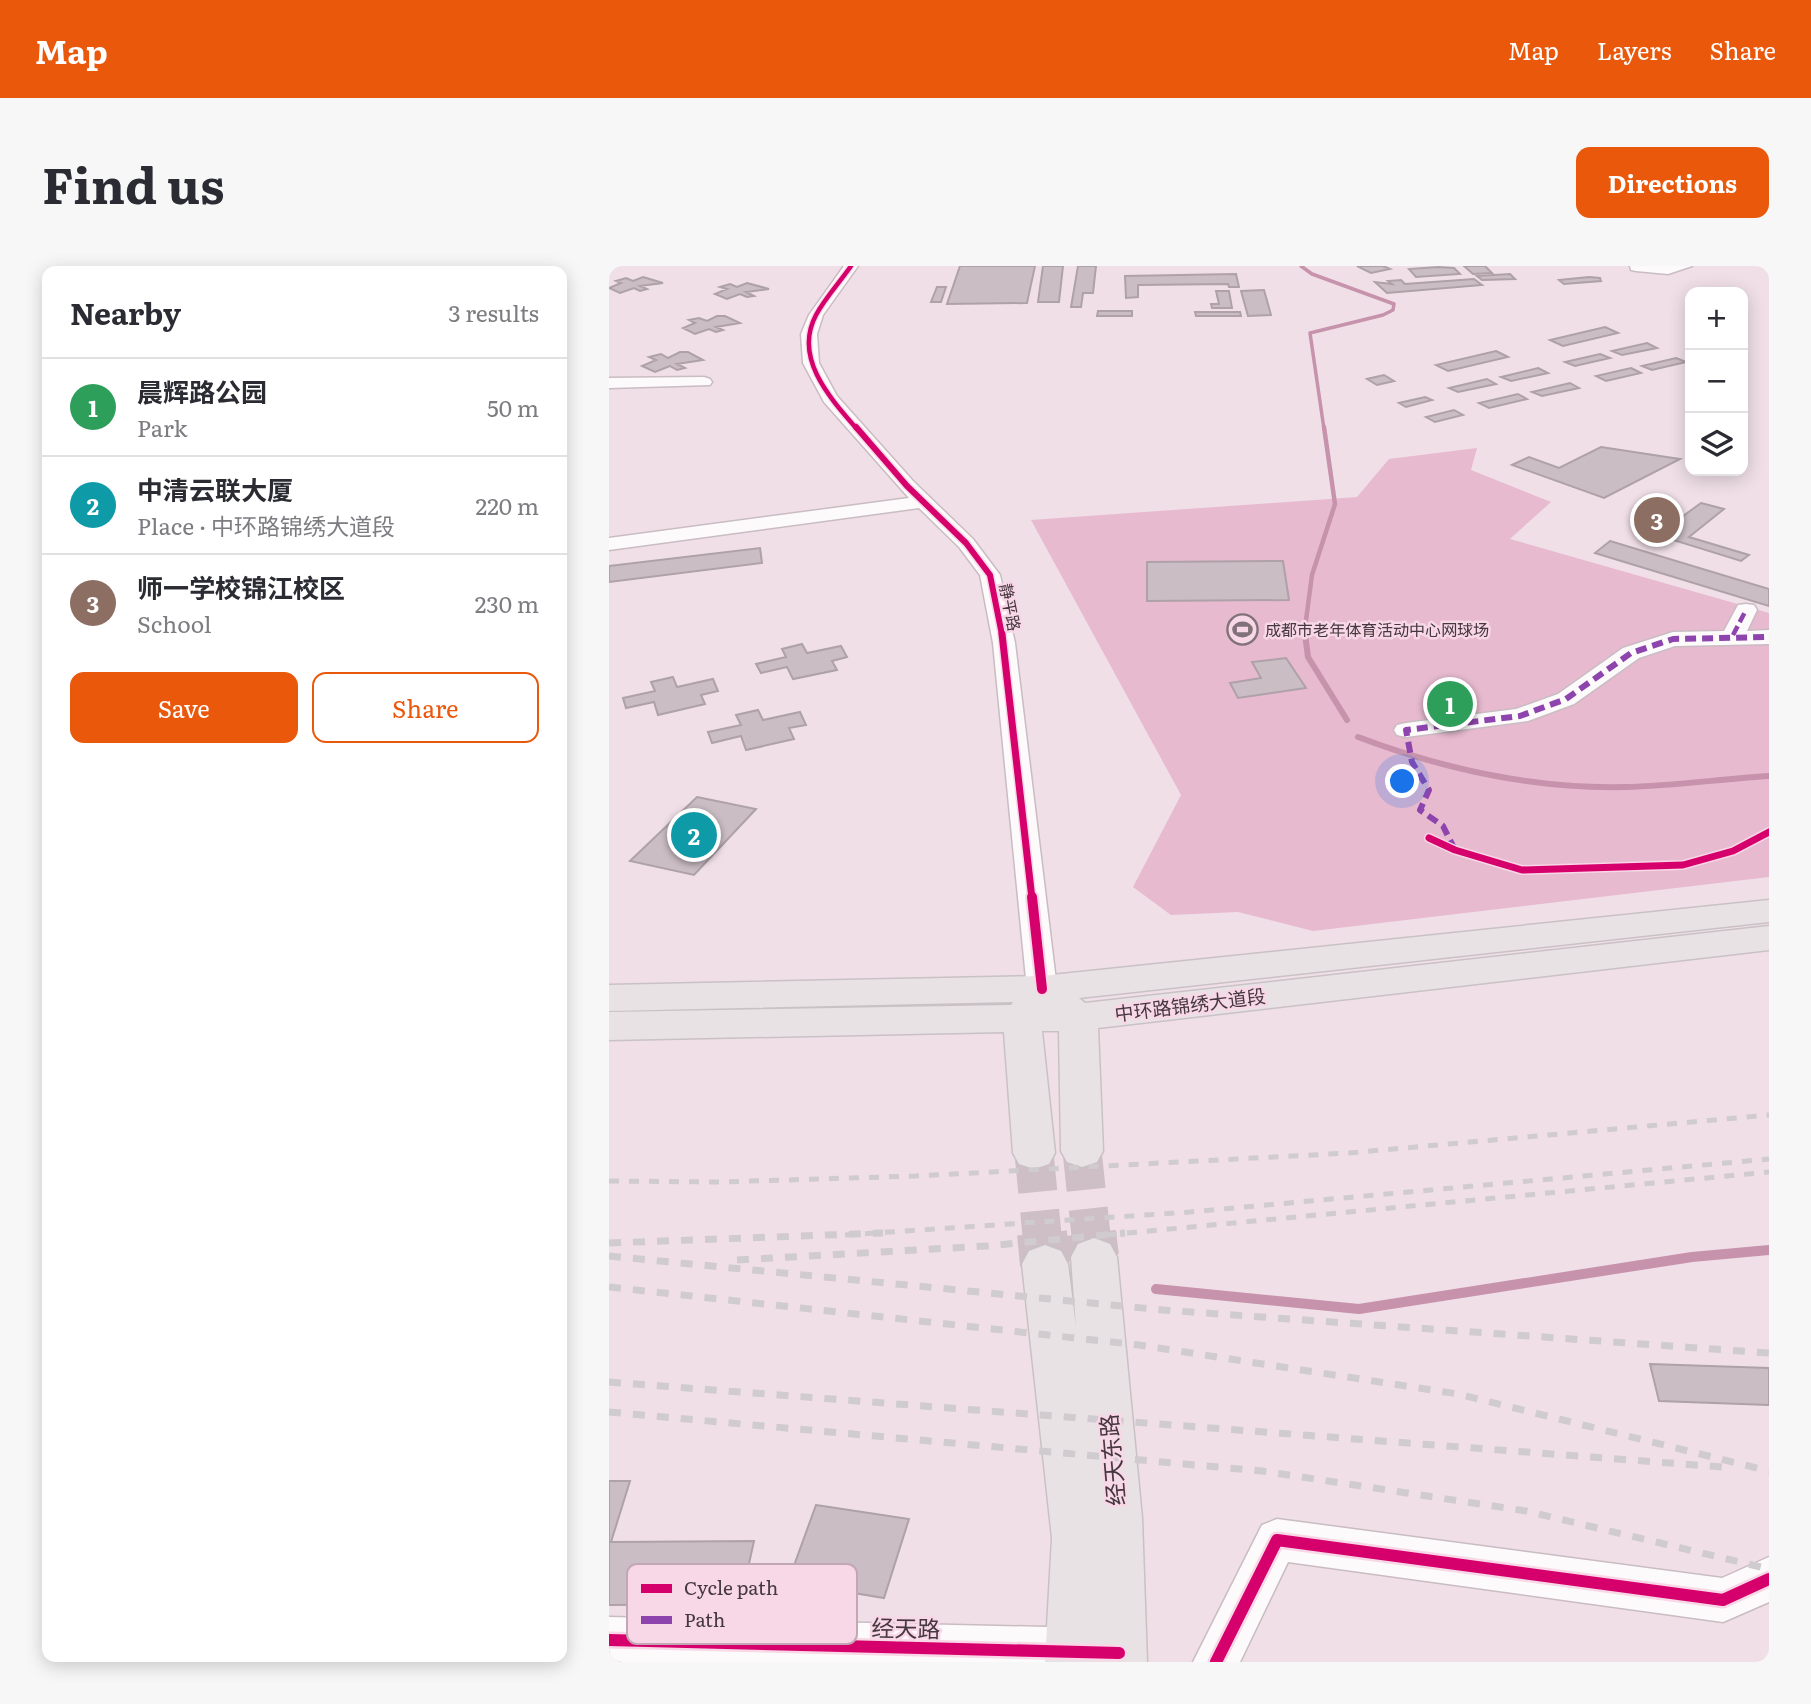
<!DOCTYPE html>
<meta charset="utf-8">
<style>
:root{--surface:#fff;--page:#f7f7f7;--text:#2b2b33;--muted:#7c7c81;--line:#e1e1e2;--accent:#ea580c}
body{margin:0;font-family:Literata,"Noto Sans SC",serif;background:var(--page);color:var(--text)}
.controls{position:absolute;right:21px;top:21px;display:grid;overflow:hidden;border-radius:14px;box-shadow:0 4px 18px #0003}
.controls button{width:63px;height:63px;display:grid;place-items:center;padding:0;border:0;border-bottom:2px solid var(--line);background:var(--surface);color:var(--text);font:35px sans-serif}
.you{position:absolute;left:794px;top:516px;width:24px;height:24px;margin:-18px;border:5px solid #fff;border-radius:50%;background:#1a73e8;box-shadow:0 0 0 10px #1a73e833}
.badge{display:grid;place-items:center;width:46px;height:46px;border-radius:50%;background:var(--accent);color:#fff;font-size:23px;font-weight:700}
.pin{position:absolute;translate:-50% -50%;border:4px solid #fff;box-shadow:0 2px 7px #0006}
.list{margin:0;padding:0;list-style:none}
h2{display:flex;justify-content:space-between;align-items:center;height:91px;margin:0;padding:0 28px;font-size:30px}
h2 small{font-size:23px;font-weight:400;color:var(--muted)}
.list li{display:grid;grid-template-columns:46px 1fr auto;gap:21px;align-items:center;box-sizing:border-box;height:98px;padding:0 28px;border-top:2px solid var(--line)}
.list b{display:block;font-size:26px;white-space:nowrap}
.list p{margin:0;font-size:23px;white-space:nowrap;color:var(--muted)}
.list em{font-size:23px;font-style:normal;color:var(--muted)}
.actions{display:flex;gap:14px;padding:21px 28px}
.actions a{flex:1;padding:16px 0;border:2px solid var(--accent);border-radius:14px;text-align:center;font-size:24px;color:var(--accent)}
.actions .main{background:var(--accent);color:#fff}
.icon{flex:none;width:38px;height:38px;fill:none;stroke:currentColor;stroke-width:2;stroke-linecap:round;stroke-linejoin:round}
.map{position:relative;flex:none;width:1160px;height:1396px;overflow:hidden;border-radius:14px}
header{display:flex;align-items:center;gap:42px;box-sizing:border-box;height:98px;padding:0 35px;background:var(--accent);color:#fff}
header strong{font-size:33px}
nav{display:flex;gap:38px;margin-inline-start:auto;font-size:24px}
.intro{display:flex;align-items:center;justify-content:space-between;box-sizing:border-box;height:168px;padding:0 42px}
h1{margin:0;font-size:49px}
.button{padding:18px 32px;border-radius:14px;background:var(--accent);color:#fff;font-size:24px;font-weight:700}
main{display:flex;gap:42px;padding:0 42px}
aside{flex:1;background:var(--surface);border-radius:14px;box-shadow:0 4px 18px #0003}
.map>svg:first-child{display:block}
.green{fill:#e7bacf}
.lines{fill:none;stroke-linecap:round;stroke-linejoin:round}
.stream-far3{stroke:#c792ac;stroke-width:3.5}
.stream-far2{stroke:#c792ac;stroke-width:4.5}
.stream-far1{stroke:#c792ac;stroke-width:6}
.stream{stroke:#c792ac;stroke-width:10}
.building{fill:#cbbdc4;stroke:#afa1a8;stroke-width:2}
.major-tunnel-far1{stroke:#cebec5;stroke-width:39;stroke-dasharray:39 19;stroke-linecap:butt}
.major-tunnel{stroke:#cebec5;stroke-width:50;stroke-dasharray:50 25;stroke-linecap:butt}
.minor-casing{stroke:#c9bcc2;stroke-width:3}
.major-casing{stroke:#c9c1c5;stroke-width:3}
.minor{fill:#fdfafb;fill-rule:evenodd}
.major{fill:#e9e2e5;fill-rule:evenodd}
.rail-far1{stroke:#d0cbce;stroke-width:5;stroke-dasharray:10 10;stroke-linecap:butt}
.rail{stroke:#d0cbce;stroke-width:7;stroke-dasharray:12 12;stroke-linecap:butt}
.quiet-far1{stroke:#8e44ad;stroke-width:4.5;stroke-dasharray:10 4.5;stroke-linecap:butt}
.quiet{stroke:#8e44ad;stroke-width:6;stroke-dasharray:11 6;stroke-linecap:butt}
.cycleway-far4-casing{stroke:#f8d7e6;stroke-width:7}
.cycleway-far3-casing{stroke:#f8d7e6;stroke-width:9}
.cycleway-far2-casing{stroke:#f8d7e6;stroke-width:10}
.cycleway-far1-casing{stroke:#f8d7e6;stroke-width:14}
.cycleway-casing{stroke:#f8d7e6;stroke-width:17}
.cycleway-far4{stroke:#d6006c;stroke-width:4.5}
.cycleway-far3{stroke:#d6006c;stroke-width:6}
.cycleway-far2{stroke:#d6006c;stroke-width:7}
.cycleway-far1{stroke:#d6006c;stroke-width:10}
.cycleway{stroke:#d6006c;stroke-width:12}
.labels{text-anchor:middle;dominant-baseline:central;stroke-width:5;stroke-linejoin:round;paint-order:stroke}
.far-street-label{font-size:16px;fill:#45383e;stroke:#f8d7e6}
.far-poi-label{font-size:16px;fill:#45383e;stroke:#f8d7e6;text-anchor:start}
.street-label{font-size:19px;fill:#45383e;stroke:#f8d7e6}
.near-street-label{font-size:23px;fill:#45383e;stroke:#f8d7e6}
.key{fill:#f8d7e6;stroke:#c2a7b4;stroke-width:2}
.key-label{font-size:19px;fill:#45383e}
</style>
<header>
<strong>Map</strong>
<nav><a>Map</a><a>Layers</a><a>Share</a></nav>
</header>
<div class="intro"><h1>Find us</h1><a class="button">Directions</a></div>
<main>
<aside>
<h2>Nearby<small>3 results</small></h2>
<ul class="list">
<li><span class="badge" style="background:#2e9e5b">1</span><div><b>晨辉路公园</b><p>Park</p></div><em>50 m</em></li>
<li><span class="badge" style="background:#0f9aa8">2</span><div><b>中清云联大厦</b><p>Place · 中环路锦绣大道段</p></div><em>220 m</em></li>
<li><span class="badge" style="background:#8d6e63">3</span><div><b>师一学校锦江校区</b><p>School</p></div><em>230 m</em></li>
</ul>
<div class="actions"><a class="main">Save</a><a>Share</a></div>
</aside>
<div class="map">
<svg width="1160" height="1396" viewBox="0 0 1160 1396">
<rect width="100%" height="100%" fill="#f0dfe7"/>
<polygon class="green" points="868,182 862,204 942,236 901,273 1160,347 1160,611 704,665 629,646 562,649 524,621 572,529 422,254 748,231 780,193"/>
<g class="lines">
<polyline class="stream-far3" points="692,0 703,8 785,38 784,44 774,49 701,67 715,163"/>
<polyline class="stream-far2" points="695,369 703,309 726,238 715,161"/>
<g class="stream-far1">
<polyline points="696,368 699,391 738,454"/>
<path d="M 749,471 C 834,503 925,523 1016,521 C 1064,520 1112,513 1160,510"/>
</g>
<polyline class="stream" points="547,1023 750,1043 1083,991 1160,984"/>
</g>
<g class="building">
<polygon points="351,0 426,0 418,37 338,38"/>
<polygon points="434,0 454,0 450,36 429,36"/>
<polygon points="469,0 487,0 484,27 474,27 472,41 462,41"/>
<polygon points="748,0 774,0 781,3 762,7"/>
<polygon points="855,0 876,0 883,7 864,8"/>
<polygon points="829,1 845,2 851,8 807,11 800,3"/>
<polygon points="627,8 630,21 620,21 619,18 529,19 529,31 517,32 516,10"/>
<polygon points="901,8 906,13 873,14 868,10"/>
<polygon points="34,11 54,17 31,20 38,23 31,25 25,22 11,27 0,22 12,17 7,15 17,12 24,15"/>
<polygon points="980,11 991,12 992,15 955,18 950,14"/>
<polygon points="865,13 873,19 778,27 766,16 783,18 779,15 792,14 796,18"/>
<polygon points="138,17 160,23 137,26 145,30 138,31 131,28 118,33 106,28 118,23 111,21 121,18 128,21"/>
<polygon points="328,21 337,21 332,36 322,36"/>
<polygon points="655,24 662,49 639,50 632,25"/>
<polygon points="607,25 620,25 623,42 603,42 602,38 610,38"/>
<polygon points="489,45 523,45 523,50 488,50"/>
<polygon points="586,46 631,46 632,50 587,50"/>
<polygon points="108,50 116,50 131,57 107,61 114,64 107,66 100,63 86,68 74,62 86,57 80,54 90,52 98,55"/>
<polygon points="996,61 1009,67 954,80 941,74"/>
<polygon points="1038,77 1048,82 1013,89 1003,85"/>
<polygon points="887,85 899,91 839,105 827,99"/>
<polygon points="71,86 79,86 94,94 68,98 76,102 68,104 61,100 46,106 33,100 47,94 40,91 52,88 59,92"/>
<polygon points="991,88 1001,92 966,100 956,96"/>
<polygon points="1067,92 1077,96 1043,104 1033,100"/>
<polygon points="929,102 939,107 902,115 892,111"/>
<polygon points="1022,102 1032,107 997,115 987,110"/>
<polygon points="775,109 785,115 768,119 758,113"/>
<polygon points="878,113 887,118 849,126 840,122"/>
<polygon points="961,117 970,122 933,130 923,126"/>
<polygon points="909,128 918,133 880,142 870,137"/>
<polygon points="816,131 823,134 797,141 790,137"/>
<polygon points="845,144 854,149 826,156 817,151"/>
<polygon points="992,181 1071,193 995,232 903,199 920,191 950,202"/>
<polygon points="1092,237 1115,243 1080,271 1140,289 1132,295 1048,269"/>
<polygon points="1001,275 1160,323 1160,340 986,287"/>
<polygon points="151,282 153,297 0,316 0,300"/>
<polygon points="674,295 680,334 538,335 538,296"/>
<polygon points="193,378 198,387 232,380 238,391 223,395 228,404 184,413 178,401 152,407 147,398 177,391 173,383"/>
<polygon points="677,392 697,422 629,432 621,417 652,412 643,396"/>
<polygon points="64,411 68,421 104,413 109,425 92,429 96,438 49,449 45,436 17,442 14,432 46,425 42,416"/>
<polygon points="149,444 154,454 191,446 197,459 180,462 185,473 137,484 132,470 103,477 99,466 132,459 127,449"/>
<polygon points="88,531 147,543 85,609 21,595"/>
<polygon points="1041,1098 1160,1102 1160,1139 1050,1135"/>
<polygon points="0,1215 21,1215 2,1276 145,1275 131,1338 0,1339"/>
<polygon points="207,1239 300,1253 275,1332 179,1316"/>
</g>
<g class="lines">
<g class="major-tunnel-far1">
<polyline points="473,885 482,969"/>
<polyline points="425,887 433,969"/>
</g>
<g class="major-tunnel">
<polyline points="433,967 436,998"/>
<polyline points="482,967 485,991"/>
</g>
<defs>
<g id="minor">
<polygon points="235,0 249,0 214,49 208,68 210,97 228,130 305,216 364,273 391,309 406,377 448,723 444,730 433,733 422,730 418,723 384,377 371,309 350,281 310,242 0,284 0,272 300,232 215,136 194,97 192,68 200,49"/>
<polygon points="1021,0 1083,0 1059,8 1027,5 1022,4"/>
<polygon points="95,111 101,113 103,116 101,119 0,122 0,112"/>
<polygon points="1137,338 1145,339 1148,344 1138,365 1160,364 1160,378 1066,380 1030,392 965,438 919,455 797,471 788,469 785,464 788,459 797,457 907,443 949,428 1014,382 1064,366 1115,365 1129,339"/>
<polygon points="668,1253 1113,1312 1160,1291 1160,1336 1114,1356 679,1296 631,1396 584,1396 653,1259"/>
<polygon points="0,1351 478,1362 494,1369 501,1385 496,1396 0,1396"/>
</g>
<g id="major">
<polygon points="1160,634 1160,656 470,732 476,737 1160,660 1160,684 489,762 494,885 488,896 473,901 458,896 452,885 450,765 433,765 446,887 440,898 425,903 410,898 404,887 395,766 0,774 0,746 402,739 404,736 0,745 0,719 433,710"/>
<polygon points="485,972 501,978 508,991 533,1252 538,1396 436,1396 443,1272 413,998 420,985 436,979 452,985 459,998 467,1061 462,991 469,978"/>
</g>
</defs>
<use href="#minor" class="minor-casing"/>
<use href="#major" class="major-casing"/>
<use href="#minor" class="minor"/>
<use href="#major" class="major"/>
<g class="rail-far1">
<polyline points="0,915 111,916 307,910 740,887 1160,849"/>
<polyline points="236,969 581,946 1160,893"/>
<polyline points="498,969 1160,906"/>
</g>
<g class="rail">
<polyline points="0,977 274,967"/>
<polyline points="0,990 554,1044 1160,1087"/>
<polyline points="128,994 378,980 516,967"/>
<polyline points="0,1021 530,1079 849,1128 1160,1205"/>
<polyline points="0,1116 1113,1201"/>
<polyline points="0,1146 653,1205 917,1245 1160,1303"/>
</g>
<polyline class="quiet-far1" points="1124,369 1137,344"/>
<polyline class="quiet" points="846,584 834,560 811,544 820,524 803,496 797,464 911,450 957,433 1022,387 1064,373 1160,371"/>
<defs>
<path id="cycleway-far4" d="M 242,0 C 231,16 216,32 207,49 C 184,92 221,132 248,163"/>
<polyline id="cycleway-far3" points="247,161 298,220 357,277 381,309 393,369"/>
<g id="cycleway-far2">
<polyline points="393,368 423,633"/>
<polyline points="820,572 846,584 913,604 1074,599 1124,585 1160,566"/>
</g>
<polyline id="cycleway-far1" points="423,631 433,723"/>
<g id="cycleway">
<polyline points="0,1374 510,1387"/>
<polyline points="607,1396 668,1274 1114,1334 1160,1313"/>
</g>
</defs>
<use href="#cycleway-far4" class="cycleway-far4-casing"/>
<use href="#cycleway-far3" class="cycleway-far3-casing"/>
<use href="#cycleway-far2" class="cycleway-far2-casing"/>
<use href="#cycleway-far1" class="cycleway-far1-casing"/>
<use href="#cycleway" class="cycleway-casing"/>
<use href="#cycleway-far4" class="cycleway-far4"/>
<use href="#cycleway-far3" class="cycleway-far3"/>
<use href="#cycleway-far2" class="cycleway-far2"/>
<use href="#cycleway-far1" class="cycleway-far1"/>
<use href="#cycleway" class="cycleway"/>
</g>
<defs>
<symbol id="stadium-ring" viewBox="-11 -11 22 22"><circle r="9.5" fill="#f8d7e6" stroke="#817279" stroke-width="1.5"/><path d="M0-5a6.5 5 0 1 0 0 10a6.5 5 0 1 0 0-10ZM-3.5-1.8h7v3.6h-7Z" fill="#817279"/></symbol>
</defs>
<g fill-rule="evenodd">
<use href="#stadium-ring" x="616" y="346" width="35" height="35"/>
</g>
<g class="labels">
<g class="far-street-label">
<text transform="translate(402 341) rotate(79)">静平路</text>
</g>
<g class="far-poi-label">
<text x="656" y="363">成都市老年体育活动中心网球场</text>
</g>
<g class="street-label">
<text transform="translate(581 738) rotate(-7)">中环路锦绣大道段</text>
</g>
<g class="near-street-label">
<text transform="translate(502 1194) rotate(-95)">经天东路</text>
<text transform="translate(297 1361) rotate(1)">经天路</text>
</g>
</g>
<rect x="18" y="1298" width="230" height="80" rx="10" class="key"/>
<rect x="32" y="1318" width="31" height="9" fill="#d6006c"/>
<rect x="32" y="1350" width="31" height="8" fill="#8e44ad"/>
<g class="key-label">
<text x="75" y="1329">Cycle path</text>
<text x="75" y="1361">Path</text>
</g>
</svg>
<div class="controls">
<button>+</button>
<button>−</button>
<button><svg class="icon" aria-label="layers" viewBox="0 0 24 24"><path d="M12 4l9 5-9 5-9-5zM3 14l9 5 9-5"/></svg></button>
</div>
<div class="you"></div>
<div class="pin badge" style="left:841px;top:438px;background:#2e9e5b">1</div>
<div class="pin badge" style="left:85px;top:569px;background:#0f9aa8">2</div>
<div class="pin badge" style="left:1048px;top:254px;background:#8d6e63">3</div>
</div>
</main>
